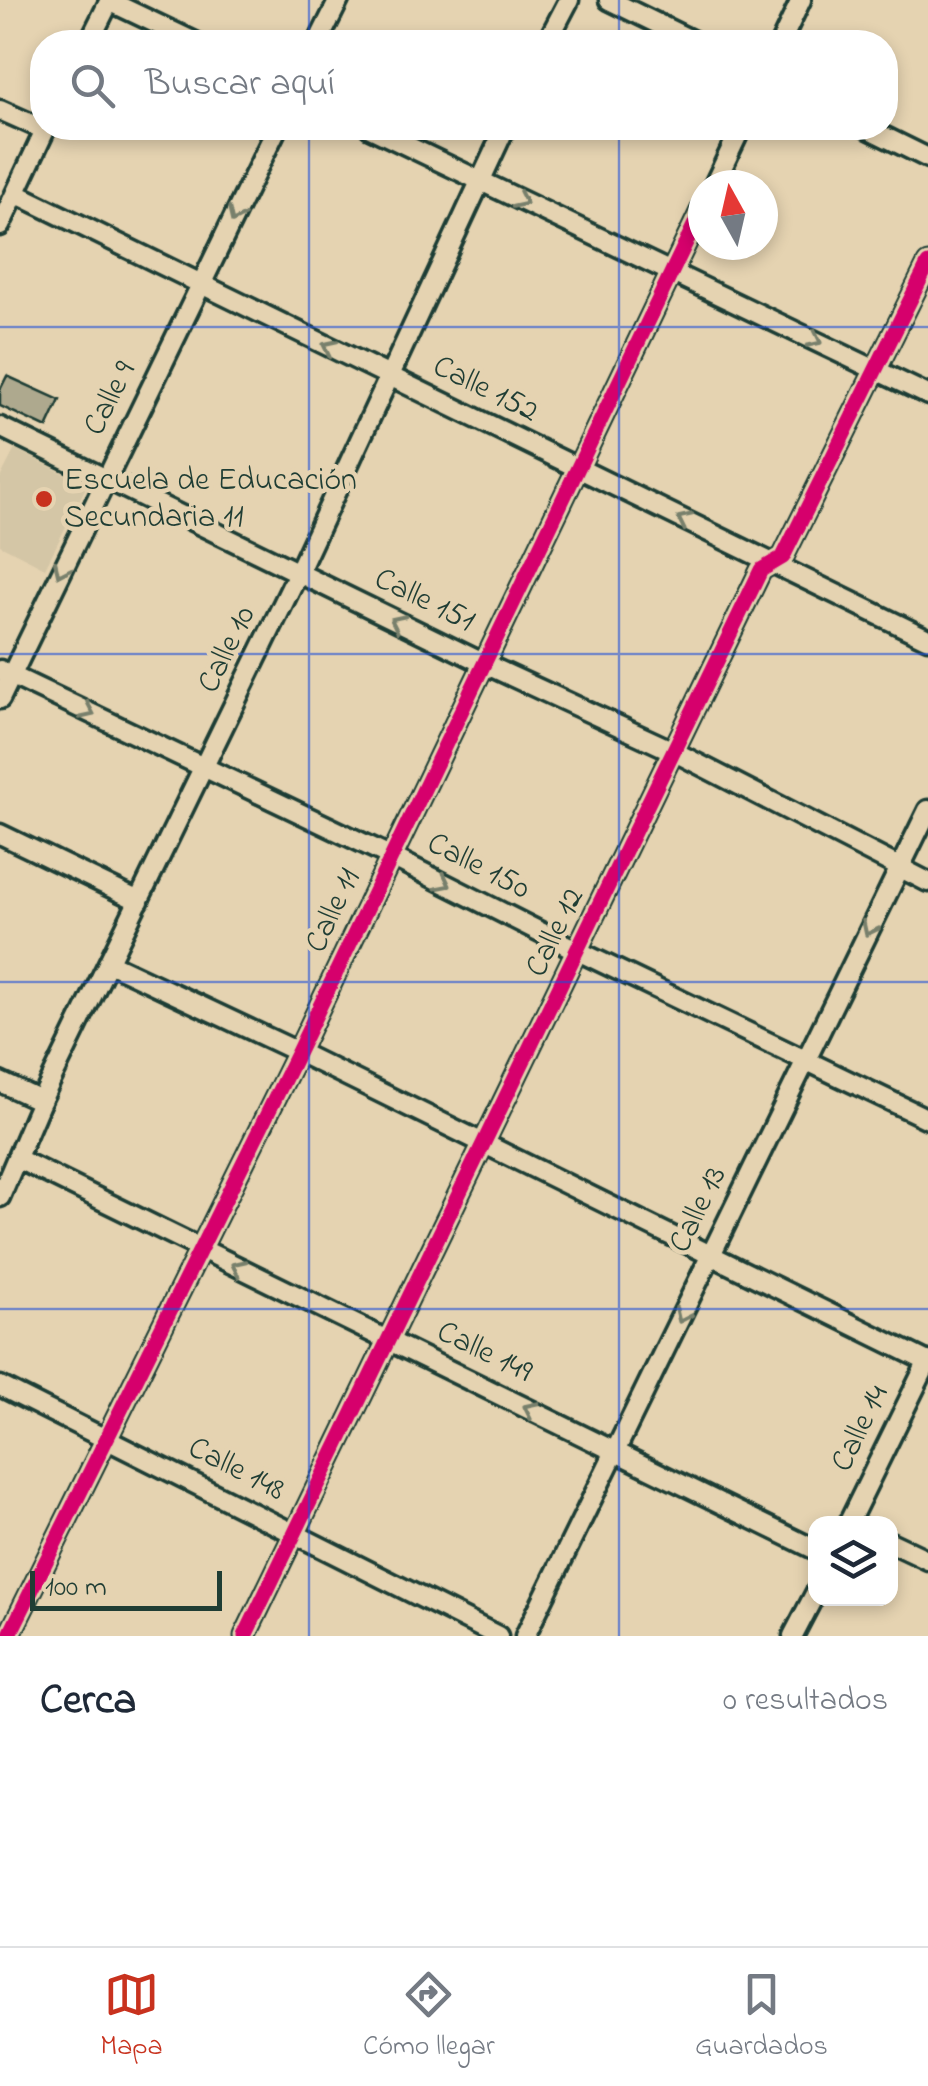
<!DOCTYPE html>
<html lang="es">
<meta charset="utf-8">
<style>
:root{--surface:#fff;--page:#f2f2f3;--text:#1f2937;--muted:#747a83;--line:#e0e1e3;--accent:#c8321e}
body{margin:0;font-family:"Indie Flower",sans-serif;background:var(--page);color:var(--text)}
.controls{position:absolute;right:30px;bottom:30px;display:grid;overflow:hidden;border-radius:20px;box-shadow:0 5px 15px #0003}
.controls button{width:90px;height:90px;display:grid;place-items:center;padding:0;border:0;border-bottom:2px solid var(--line);background:var(--surface);color:var(--text);font:50px sans-serif}
.compass{position:absolute;left:688px;top:170px;width:90px;height:90px;border-radius:50%;background:var(--surface);box-shadow:0 5px 15px #0003;rotate:352deg}
.scale{position:absolute;left:30px;bottom:25px;width:192px;box-sizing:border-box;padding-left:10px;border:5px solid #1f3d34;border-top:0;font-size:28px;line-height:35px;white-space:nowrap;color:#1f3d34;-webkit-text-stroke:8px #e5d3b1;paint-order:stroke}
.list{margin:0;padding:0;list-style:none}
h2{display:flex;justify-content:space-between;align-items:center;height:130px;margin:0;padding:0 40px;font-size:42px}
h2 small{font-size:32px;font-weight:400;color:var(--muted)}
.icon{flex:none;width:55px;height:55px;fill:none;stroke:currentColor;stroke-width:2;stroke-linecap:round;stroke-linejoin:round}
.map{position:relative;flex:none;width:928px;height:1636px;overflow:hidden}
.search{position:absolute;background:var(--surface);box-shadow:0 5px 15px #0003;left:30px;right:30px;top:30px;height:110px;display:flex;align-items:center;gap:25px;box-sizing:border-box;padding:0 35px;border-radius:40px;color:var(--muted);font-size:38px}
.sheet{height:310px;background:var(--surface)}
nav{display:flex;justify-content:space-around;align-items:center;box-sizing:border-box;height:140px;border-top:2px solid var(--line);background:var(--surface);font-size:28px;color:var(--muted)}
nav a{display:grid;justify-items:center;gap:5px}
nav .on{color:var(--accent)}
.map>svg:first-child{display:block}
.built{fill:#d4c6a6}
.building{fill:#aea98e;stroke:#1f3d34;stroke-width:2.5}
.lines{fill:none;stroke-linecap:round;stroke-linejoin:round}
.minor-casing{stroke:#1f3d34;stroke-width:25}
.minor{stroke:#e5d3b1;stroke-width:18}
.cycleway-casing{stroke:#e5d3b1;stroke-width:21}
.cycleway{stroke:#d6006c;stroke-width:15}
.oneway{stroke:#78806c}
.grid{fill:none;stroke:#1d4ed8;stroke-width:2.5;stroke-opacity:0.55}
.poi-dot{fill:#c8321e;stroke:#e5d3b1;stroke-width:4}
.labels{text-anchor:middle;dominant-baseline:central;stroke-width:9;stroke-linejoin:round;paint-order:stroke}
.street-label{font-size:32px;fill:#1f3d34;stroke:#e5d3b1}
.poi-label{font-size:32px;fill:#1f3d34;stroke:#e5d3b1;text-anchor:start}
</style>
<div class="map">
<svg width="928" height="1636" viewBox="0 0 928 1636">
<rect width="100%" height="100%" fill="#e5d3b1"/>
<filter id="ink" filterUnits="userSpaceOnUse"><feTurbulence type="fractalNoise" baseFrequency=".01" numOctaves="2"/><feDisplacementMap in="SourceGraphic" scale="20" xChannelSelector="R" yChannelSelector="G"/><feConvolveMatrix kernelMatrix="1 2 1 2 8 2 1 2 1" color-interpolation-filters="sRGB"/></filter>
<g filter="url(#ink)">
<polygon class="built" points="15,449 87,485 45,568 0,545 0,478"/>
<polygon class="building" points="7,376 60,400 47,428 0,406 0,390"/>
<g class="lines">
<defs>
<g id="minor">
<polyline points="609,0 695,42"/>
<polyline points="109,1 195,42"/>
<polyline points="89,42 110,0"/>
<polyline points="318,42 339,0"/>
<polyline points="547,42 569,0"/>
<polyline points="781,42 801,0"/>
<polyline points="0,110 45,130"/>
<polyline points="370,128 928,395"/>
<polyline points="867,128 928,158"/>
<polyline points="714,185 741,128"/>
<polyline points="17,194 928,639"/>
<polyline points="0,226 46,128"/>
<polyline points="0,427 485,664 673,751 928,882"/>
<polyline points="0,670 390,856 578,951 928,1119"/>
<polyline points="0,699 277,128"/>
<polyline points="0,834 139,901"/>
<polyline points="109,963 298,1052 928,1362"/>
<polyline points="0,1082 41,1101"/>
<polyline points="18,1159 816,1550"/>
<polyline points="0,1197 41,1101 298,573 505,128"/>
<polyline points="0,1386 498,1636"/>
<polyline points="848,1524 928,1361"/>
<polyline points="890,1542 928,1560"/>
<polyline points="9,1636 298,1052 703,207"/>
<polyline points="245,1636 761,570 783,557 928,264"/>
<polyline points="525,1636 928,810"/>
<polyline points="793,1636 816,1592"/>
</g>
</defs>
<use href="#minor" class="minor-casing"/>
<use href="#minor" class="minor"/>
<defs>
<g id="cycleway">
<polyline points="9,1636 298,1052 703,207"/>
<polyline points="245,1636 761,570 783,557 928,264"/>
</g>
</defs>
<use href="#cycleway" class="cycleway-casing"/>
<use href="#cycleway" class="cycleway"/>
</g>
<defs><path id="oneway-chevron" d="M-2-3.5L2.5 0L-2 3.5" fill="none" stroke-width="1.6" stroke-linecap="round" stroke-linejoin="round" transform="scale(2.5)"/></defs>
<g class="oneway">
<use href="#oneway-chevron" transform="translate(521 201) rotate(25)"/>
<use href="#oneway-chevron" transform="translate(235 216) rotate(115)"/>
<use href="#oneway-chevron" transform="translate(815 340) rotate(26)"/>
<use href="#oneway-chevron" transform="translate(329 347) rotate(-154)"/>
<use href="#oneway-chevron" transform="translate(684 520) rotate(-154)"/>
<use href="#oneway-chevron" transform="translate(61 570) rotate(115)"/>
<use href="#oneway-chevron" transform="translate(397 622) rotate(-154)"/>
<use href="#oneway-chevron" transform="translate(88 712) rotate(25)"/>
<use href="#oneway-chevron" transform="translate(444 883) rotate(27)"/>
<use href="#oneway-chevron" transform="translate(869 929) rotate(116)"/>
<use href="#oneway-chevron" transform="translate(238 1267) rotate(-154)"/>
<use href="#oneway-chevron" transform="translate(682 1316) rotate(115)"/>
<use href="#oneway-chevron" transform="translate(530 1409) rotate(-154)"/>
</g>
</g>
<path class="grid" d="M 309,0 L 309,42M 619,0 L 619,42M 309,128 L 309,1636M 619,128 L 619,1636M 0,327 L 928,327M 0,654 L 928,654M 0,982 L 928,982M 0,1309 L 928,1309"/>
<circle class="poi-dot" cx="44" cy="499" r="10"/>
<g class="labels">
<g class="street-label">
<text transform="translate(485 390) rotate(26)">Calle 152</text>
<text transform="translate(111 399) rotate(-63)">Calle 9</text>
<text transform="translate(424 601) rotate(26)">Calle 151</text>
<text transform="translate(228 650) rotate(-64)">Calle 10</text>
<text transform="translate(478 867) rotate(27)">Calle 150</text>
<text transform="translate(334 911) rotate(-65)">Calle 11</text>
<text transform="translate(556 933) rotate(-64)">Calle 12</text>
<text transform="translate(699 1210) rotate(-64)">Calle 13</text>
<text transform="translate(484 1353) rotate(26)">Calle 149</text>
<text transform="translate(861 1429) rotate(-64)">Calle 14</text>
<text transform="translate(236 1470) rotate(27)">Calle 148</text>
</g>
<g class="poi-label">
<text x="64" y="481">Escuela de Educación<tspan x="64" dy="37">Secundaria 11</tspan></text>
</g>
</g>
</svg>
<div class="controls">
<button><svg class="icon" aria-label="layers" viewBox="0 0 24 24"><path d="M12 4l9 5-9 5-9-5zM3 14l9 5 9-5"/></svg></button>
</div>
<svg class="compass" viewBox="-18 -18 36 36"><path d="M0-13l5 13h-10z" fill="#e53935"/><path d="M0 13l5-13h-10z" fill="#747a83"/></svg>
<div class="scale">100 m</div>
<div class="search"><svg class="icon" aria-label="search" viewBox="0 0 24 24"><circle cx="10" cy="10" r="6"/><path d="M15 15l6 6"/></svg>Buscar aquí</div>
</div>
<section class="sheet">
<h2>Cerca<small>0 resultados</small></h2>
<ul class="list">
</ul>
</section>
<nav>
<a class="on"><svg class="icon" aria-label="map" viewBox="0 0 24 24"><path d="M3 6l6-2 6 2 6-2v14l-6 2-6-2-6 2zM9 4v14M15 6v14"/></svg>Mapa</a>
<a><svg class="icon" aria-label="directions" viewBox="0 0 24 24"><path d="M12 3l9 9-9 9-9-9zM9 14v-3h6M13 9l2 2-2 2"/></svg>Cómo llegar</a>
<a><svg class="icon" aria-label="saved" viewBox="0 0 24 24"><path d="M7 4h10v16l-5-4-5 4z"/></svg>Guardados</a>
</nav>
